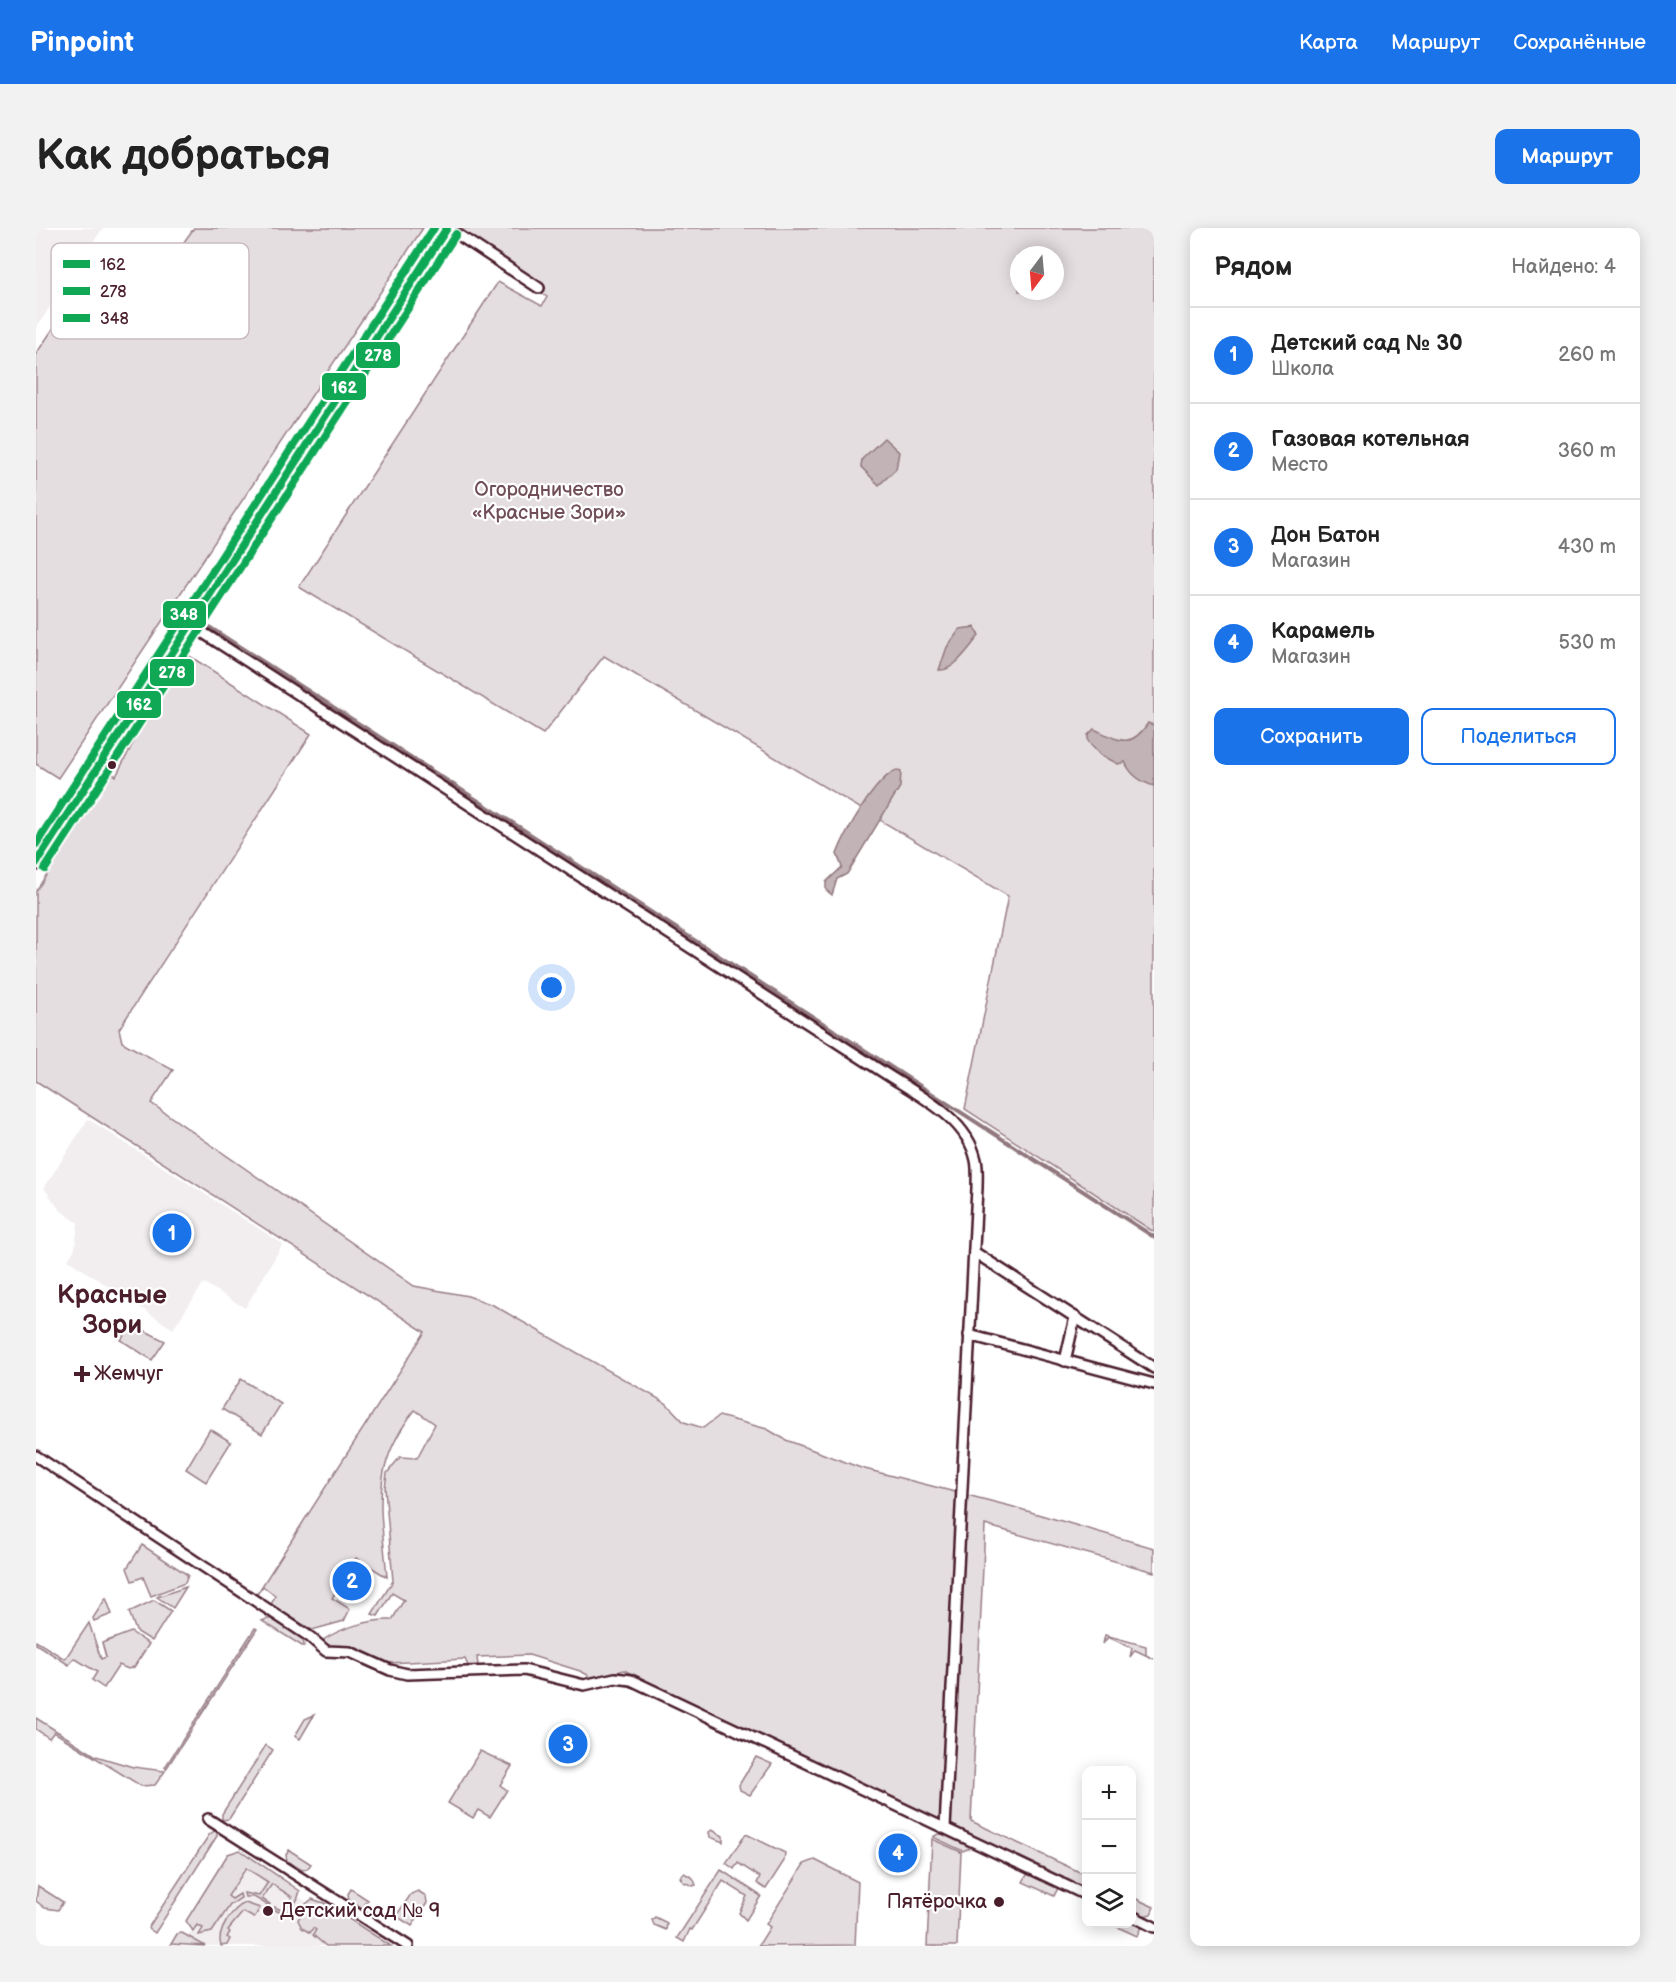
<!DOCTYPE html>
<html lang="ru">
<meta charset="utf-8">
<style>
:root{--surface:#fff;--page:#f2f2f2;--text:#222;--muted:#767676;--line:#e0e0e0;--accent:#1a73e8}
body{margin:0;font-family:"Balsamiq Sans",sans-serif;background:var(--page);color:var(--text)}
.controls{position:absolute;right:18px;bottom:18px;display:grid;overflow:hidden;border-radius:12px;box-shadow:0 3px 15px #0003}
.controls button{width:54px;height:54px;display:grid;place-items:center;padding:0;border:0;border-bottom:2px solid var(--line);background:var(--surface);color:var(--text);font:30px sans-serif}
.compass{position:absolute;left:974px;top:18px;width:54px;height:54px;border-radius:50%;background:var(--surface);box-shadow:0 3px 15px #0003;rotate:196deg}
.you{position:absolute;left:516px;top:760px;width:21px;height:21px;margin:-15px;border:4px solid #fff;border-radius:50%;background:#1a73e8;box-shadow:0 0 0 9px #1a73e833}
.badge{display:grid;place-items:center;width:39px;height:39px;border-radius:50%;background:var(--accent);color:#fff;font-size:20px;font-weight:700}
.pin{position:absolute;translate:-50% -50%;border:3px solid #fff;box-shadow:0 2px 6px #0006}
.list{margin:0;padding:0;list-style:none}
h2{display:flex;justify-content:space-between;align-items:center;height:78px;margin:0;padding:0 24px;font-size:26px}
h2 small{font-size:20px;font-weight:400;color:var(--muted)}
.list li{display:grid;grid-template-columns:39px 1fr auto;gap:18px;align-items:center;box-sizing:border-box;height:96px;padding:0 24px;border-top:2px solid var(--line)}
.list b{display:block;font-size:22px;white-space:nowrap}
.list p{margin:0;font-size:20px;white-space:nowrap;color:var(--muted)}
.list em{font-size:20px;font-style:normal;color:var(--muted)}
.actions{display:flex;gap:12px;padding:18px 24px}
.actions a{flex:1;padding:14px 0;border:2px solid var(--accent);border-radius:12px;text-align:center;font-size:21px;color:var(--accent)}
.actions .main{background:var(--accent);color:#fff}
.icon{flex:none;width:33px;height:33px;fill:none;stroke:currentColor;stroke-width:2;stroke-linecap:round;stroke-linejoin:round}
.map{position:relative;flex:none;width:1118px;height:1718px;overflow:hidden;border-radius:12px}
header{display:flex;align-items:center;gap:36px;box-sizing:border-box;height:84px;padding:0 30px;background:var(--accent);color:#fff}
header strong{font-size:28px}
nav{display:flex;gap:33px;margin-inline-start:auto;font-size:21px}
.intro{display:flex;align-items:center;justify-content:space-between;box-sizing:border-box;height:144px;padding:0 36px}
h1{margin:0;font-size:42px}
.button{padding:15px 27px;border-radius:12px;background:var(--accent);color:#fff;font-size:21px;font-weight:700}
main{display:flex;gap:36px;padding:0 36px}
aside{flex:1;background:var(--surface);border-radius:12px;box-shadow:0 3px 15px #0003}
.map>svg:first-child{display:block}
.built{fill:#f2eeef}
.green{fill:#e5dee0;stroke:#987e86;stroke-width:1.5;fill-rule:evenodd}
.water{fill:#c1b3b6;stroke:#91787e;stroke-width:1.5}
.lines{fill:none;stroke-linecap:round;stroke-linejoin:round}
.stream{stroke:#91787e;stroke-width:4}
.minor-casing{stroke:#4a1f2b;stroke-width:14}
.secondary-casing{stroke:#4a1f2b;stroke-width:18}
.minor{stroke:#fff;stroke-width:9}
.secondary{stroke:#fff;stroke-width:14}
.bus-1-casing{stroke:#fff;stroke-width:12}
.bus-2-casing{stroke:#fff;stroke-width:12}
.bus-3-casing{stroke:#fff;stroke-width:12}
.bus-1{stroke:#10a855;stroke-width:8}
.bus-2{stroke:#10a855;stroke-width:8}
.bus-3{stroke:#10a855;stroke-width:8}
.bus-dot{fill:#4a1f2b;stroke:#fff;stroke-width:2}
.labels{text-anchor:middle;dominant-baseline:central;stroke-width:4.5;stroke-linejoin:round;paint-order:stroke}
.park-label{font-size:20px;fill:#714f58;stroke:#fff}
.poi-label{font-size:20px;fill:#4a1f2b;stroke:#fff;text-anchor:start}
.district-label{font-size:26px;font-weight:bold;fill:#4a1f2b;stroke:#fff}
.key{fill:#fff;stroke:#c9bcbf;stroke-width:1.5}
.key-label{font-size:16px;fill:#4a1f2b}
.line-badge{stroke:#fff;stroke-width:2}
.badge-label{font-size:16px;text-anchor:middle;font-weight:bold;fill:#fff}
</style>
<header>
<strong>Pinpoint</strong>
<nav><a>Карта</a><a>Маршрут</a><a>Сохранённые</a></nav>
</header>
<div class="intro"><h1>Как добраться</h1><a class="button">Маршрут</a></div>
<main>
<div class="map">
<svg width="1118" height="1718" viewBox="0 0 1118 1718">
<rect width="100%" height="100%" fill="#fff"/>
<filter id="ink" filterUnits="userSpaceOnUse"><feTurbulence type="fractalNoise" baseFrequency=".0167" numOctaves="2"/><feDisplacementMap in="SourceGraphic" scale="12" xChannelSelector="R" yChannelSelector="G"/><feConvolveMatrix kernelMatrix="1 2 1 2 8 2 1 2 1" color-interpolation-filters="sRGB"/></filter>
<g filter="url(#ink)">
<g class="built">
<polygon points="0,0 67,0 0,100"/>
<polygon points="52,891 247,1016 209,1080 168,1055 137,1101 32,1032 39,1020 42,995 24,982 8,960"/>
<polygon points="210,1635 340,1718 156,1718 149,1712 161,1694"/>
</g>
<g class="green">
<polygon points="158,0 387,0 22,550 0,536 0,126 52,49 101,79"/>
<path d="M 418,0 L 1118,0 L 1118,1004 L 929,881 L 972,668 L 568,428 L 507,506 L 263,359 L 462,54 L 506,78 L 511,69 L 415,5 ZM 983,27 L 1019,27 L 1019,63 L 983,63 Z"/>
<path d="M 152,427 L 275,506 L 83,801 L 86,814 L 137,842 L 115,875 L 378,1058 L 432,1068 L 457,1077 L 630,1175 L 648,1194 L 667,1200 L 683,1188 L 731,1201 L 750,1212 L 825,1240 L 974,1278 L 1118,1320 L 1118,1344 L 949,1297 L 935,1593 L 1050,1647 L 1050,1661 L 588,1442 L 552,1453 L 552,1447 L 544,1443 L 493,1427 L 441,1429 L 442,1437 L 433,1440 L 429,1431 L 353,1435 L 322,1422 L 289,1418 L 287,1412 C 305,1400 334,1391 356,1392 L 368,1372 L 356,1365 L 342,1388 L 336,1386 L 357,1353 L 349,1260 L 351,1245 L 364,1229 L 381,1230 L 399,1196 L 379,1182 C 333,1240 345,1281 351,1349 L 320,1330 L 296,1370 L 314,1381 L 308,1393 L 276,1402 L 235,1377 L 239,1368 L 227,1358 L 221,1366 L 389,1104 L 0,853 L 0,663 L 69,555 L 77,546 L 80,548 L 104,502 Z"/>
<polygon points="96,1096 129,1113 116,1132 85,1112"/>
<polygon points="205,1151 245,1176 226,1206 186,1181"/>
<polygon points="174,1201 195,1214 170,1254 150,1241"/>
<polygon points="106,1317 152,1347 149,1355 115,1368 107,1349 96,1353 91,1340"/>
<polygon points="150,1359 137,1380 121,1369"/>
<polygon points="70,1370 76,1386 58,1393 57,1390"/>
<polygon points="118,1372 135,1383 116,1413 100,1403 93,1384"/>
<polygon points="231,1391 237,1391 267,1411 268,1418 266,1418 226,1393"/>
<polygon points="53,1395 65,1431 70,1429 66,1415 95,1404 113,1416 98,1439 92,1441 83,1437 68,1460 56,1452 61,1444 38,1430 33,1437 0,1416 0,1413 29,1431"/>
<polygon points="219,1400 221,1401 130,1541 129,1539"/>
<polygon points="1069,1407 1110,1418 1110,1427 1118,1431 1099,1422 1094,1429 1096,1420 1072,1409 1067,1416"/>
<polygon points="278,1487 264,1511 259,1508 269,1491"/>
<polygon points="0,1490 60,1528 97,1539 129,1543 119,1557 105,1558 18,1504 13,1510 0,1501"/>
<polygon points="230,1517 237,1522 193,1591 186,1592 186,1586"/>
<polygon points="444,1523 476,1538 464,1557 471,1562 454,1589 442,1582 437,1590 412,1575"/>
<polygon points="720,1529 736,1536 714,1567 704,1562 703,1557"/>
<polygon points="676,1602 687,1608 687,1614 674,1609 673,1604"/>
<polygon points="178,1603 181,1604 181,1608 119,1705 112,1700 173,1607"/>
<polygon points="710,1606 749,1625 748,1633 730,1661 721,1655 724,1649 702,1635 698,1641 690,1635"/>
<polygon points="902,1606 908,1606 936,1619 927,1623 897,1609"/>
<polygon points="896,1611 925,1624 921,1718 891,1718"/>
<path d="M 204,1622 L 264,1663 C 262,1672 256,1683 247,1686 L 237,1681 L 239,1679 L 247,1683 L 256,1669 L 236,1656 L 226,1671 L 234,1676 L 233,1678 L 218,1669 L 209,1669 L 208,1665 L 223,1668 L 232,1654 L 210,1640 L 192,1668 L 196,1671 L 204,1666 L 205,1670 L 194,1677 L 176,1704 L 163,1707 L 167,1700 L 161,1697 L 157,1703 L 150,1693 L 192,1626 Z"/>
<polygon points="253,1622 275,1636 271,1641 266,1642 251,1633 250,1627"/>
<polygon points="779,1632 822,1654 819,1717 722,1718 734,1699 730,1696 768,1636"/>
<polygon points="685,1642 725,1668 710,1692 703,1685 711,1668 687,1653 656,1702 654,1701 648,1714 641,1710"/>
<polygon points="648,1645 657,1650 660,1657 657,1658 647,1654 644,1649"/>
<polygon points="992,1645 1022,1660 1018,1668 987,1654"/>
<polygon points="2,1658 27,1674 22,1682 9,1680 0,1673"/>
<polygon points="315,1661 332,1672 326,1681 313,1673 312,1666"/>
<polygon points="382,1663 390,1668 391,1675 376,1698 360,1688 375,1666"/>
<polygon points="1096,1669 1118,1679 1115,1686 1108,1688 1096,1682"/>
<polygon points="276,1671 288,1675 355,1718 290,1718 277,1707 280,1702 277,1700 274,1705 266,1700 262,1692 270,1676"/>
<path d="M 209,1675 L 224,1680 L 218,1690 L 207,1684 L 192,1702 L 194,1704 L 191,1709 L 194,1711 L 191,1717 L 185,1718 C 180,1704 196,1681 209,1675 Z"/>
<polygon points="619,1689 631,1695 630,1702 618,1697 616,1692"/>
<polygon points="1096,1695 1105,1699 1101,1708 1075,1696"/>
<polygon points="146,1705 169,1718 135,1716 141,1706"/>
</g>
<g class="water">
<polygon points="848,210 863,224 860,241 843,257 825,239 826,231"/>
<path d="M 939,399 L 943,408 C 934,418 918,444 903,442 L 911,419 L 924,401 Z"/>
<path d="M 1112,495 L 1118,497 L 1118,558 C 1105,554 1094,546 1089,534 L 1082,536 L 1065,527 L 1052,513 L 1052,507 L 1058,501 C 1081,511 1094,523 1112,495 Z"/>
<path d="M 861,542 L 865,544 L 864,559 L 811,646 L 801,651 L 796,667 L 790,662 L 790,654 L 806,639 L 801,626 C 809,605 839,550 861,542 Z"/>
</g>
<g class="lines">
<polyline class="stream" points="170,397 1118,1009"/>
<defs>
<g id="minor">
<polyline points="412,0 503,60"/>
<path d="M 155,397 L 847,844 C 880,866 931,889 940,932 C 942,941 941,951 941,960 L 909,1600"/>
<polyline points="938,1024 1118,1140"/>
<polyline points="933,1107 1118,1156"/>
<polyline points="1029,1133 1039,1089"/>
<polyline points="0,1228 274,1409 290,1423 314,1424 354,1442 371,1446 488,1442 548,1457 579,1450 595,1452 1050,1667"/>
<polyline points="172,1591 372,1718"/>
<polyline points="1096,1688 1118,1699"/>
</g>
<polyline id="secondary" points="0,635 411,0"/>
</defs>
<use href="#minor" class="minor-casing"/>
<use href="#secondary" class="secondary-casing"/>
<use href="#minor" class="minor"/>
<use href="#secondary" class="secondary"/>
<defs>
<polyline id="bus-1" points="0,635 411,0"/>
<polyline id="bus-2" points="9,641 420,6"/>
<polyline id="bus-3" points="0,616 398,0"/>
</defs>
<use href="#bus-1" class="bus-1-casing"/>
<use href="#bus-2" class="bus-2-casing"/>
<use href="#bus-3" class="bus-3-casing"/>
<use href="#bus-1" class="bus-1"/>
<use href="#bus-2" class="bus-2"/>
<use href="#bus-3" class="bus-3"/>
</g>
</g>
<g class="bus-dot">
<circle cx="76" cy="537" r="5"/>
<path d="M43 1137h6v6h6v6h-6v6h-6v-6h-6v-6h6z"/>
<circle cx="963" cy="1674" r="6"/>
<circle cx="232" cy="1683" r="6"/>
</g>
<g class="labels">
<g class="park-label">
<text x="513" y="262">Огородничество<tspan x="513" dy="23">«Красные Зори»</tspan></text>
</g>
<g class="poi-label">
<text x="58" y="1146">Жемчуг</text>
<text x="951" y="1674" text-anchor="end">Пятёрочка</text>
<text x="244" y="1683">Детский сад № 9</text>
</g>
<g class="district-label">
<text x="76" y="1067">Красные<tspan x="76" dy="30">Зори</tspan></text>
</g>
</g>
<rect x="15" y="15" width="198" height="96" rx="9" class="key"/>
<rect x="27" y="32" width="27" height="8" fill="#10a855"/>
<rect x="27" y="59" width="27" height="8" fill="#10a855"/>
<rect x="27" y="86" width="27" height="8" fill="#10a855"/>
<g class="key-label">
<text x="64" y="42">162</text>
<text x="64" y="69">278</text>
<text x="64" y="96">348</text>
</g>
<g class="line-badge">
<rect x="319" y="113" width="46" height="28" rx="6" fill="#10a855"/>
<rect x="285" y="144" width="46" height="29" rx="6" fill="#10a855"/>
<rect x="126" y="372" width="45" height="29" rx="6" fill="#10a855"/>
<rect x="113" y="430" width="46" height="29" rx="6" fill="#10a855"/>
<rect x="80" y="462" width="46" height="29" rx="6" fill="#10a855"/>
</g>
<g class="badge-label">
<text x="342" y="133">278</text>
<text x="308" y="165">162</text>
<text x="148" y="392">348</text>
<text x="136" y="450">278</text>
<text x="103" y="482">162</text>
</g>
</svg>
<div class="controls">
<button>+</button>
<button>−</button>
<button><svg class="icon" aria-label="layers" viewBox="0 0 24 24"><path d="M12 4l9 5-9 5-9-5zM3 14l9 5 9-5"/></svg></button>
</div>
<svg class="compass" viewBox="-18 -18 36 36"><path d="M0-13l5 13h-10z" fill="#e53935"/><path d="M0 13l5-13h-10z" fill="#767676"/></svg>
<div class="you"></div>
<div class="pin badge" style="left:136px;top:1005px">1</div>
<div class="pin badge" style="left:316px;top:1353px">2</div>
<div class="pin badge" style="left:532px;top:1516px">3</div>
<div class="pin badge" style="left:862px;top:1625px">4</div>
</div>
<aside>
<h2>Рядом<small>Найдено: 4</small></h2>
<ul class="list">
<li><span class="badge">1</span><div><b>Детский сад № 30</b><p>Школа</p></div><em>260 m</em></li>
<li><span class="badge">2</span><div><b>Газовая котельная</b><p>Место</p></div><em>360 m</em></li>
<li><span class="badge">3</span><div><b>Дон Батон</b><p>Магазин</p></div><em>430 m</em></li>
<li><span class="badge">4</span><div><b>Карамель</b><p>Магазин</p></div><em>530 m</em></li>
</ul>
<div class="actions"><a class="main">Сохранить</a><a>Поделиться</a></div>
</aside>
</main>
